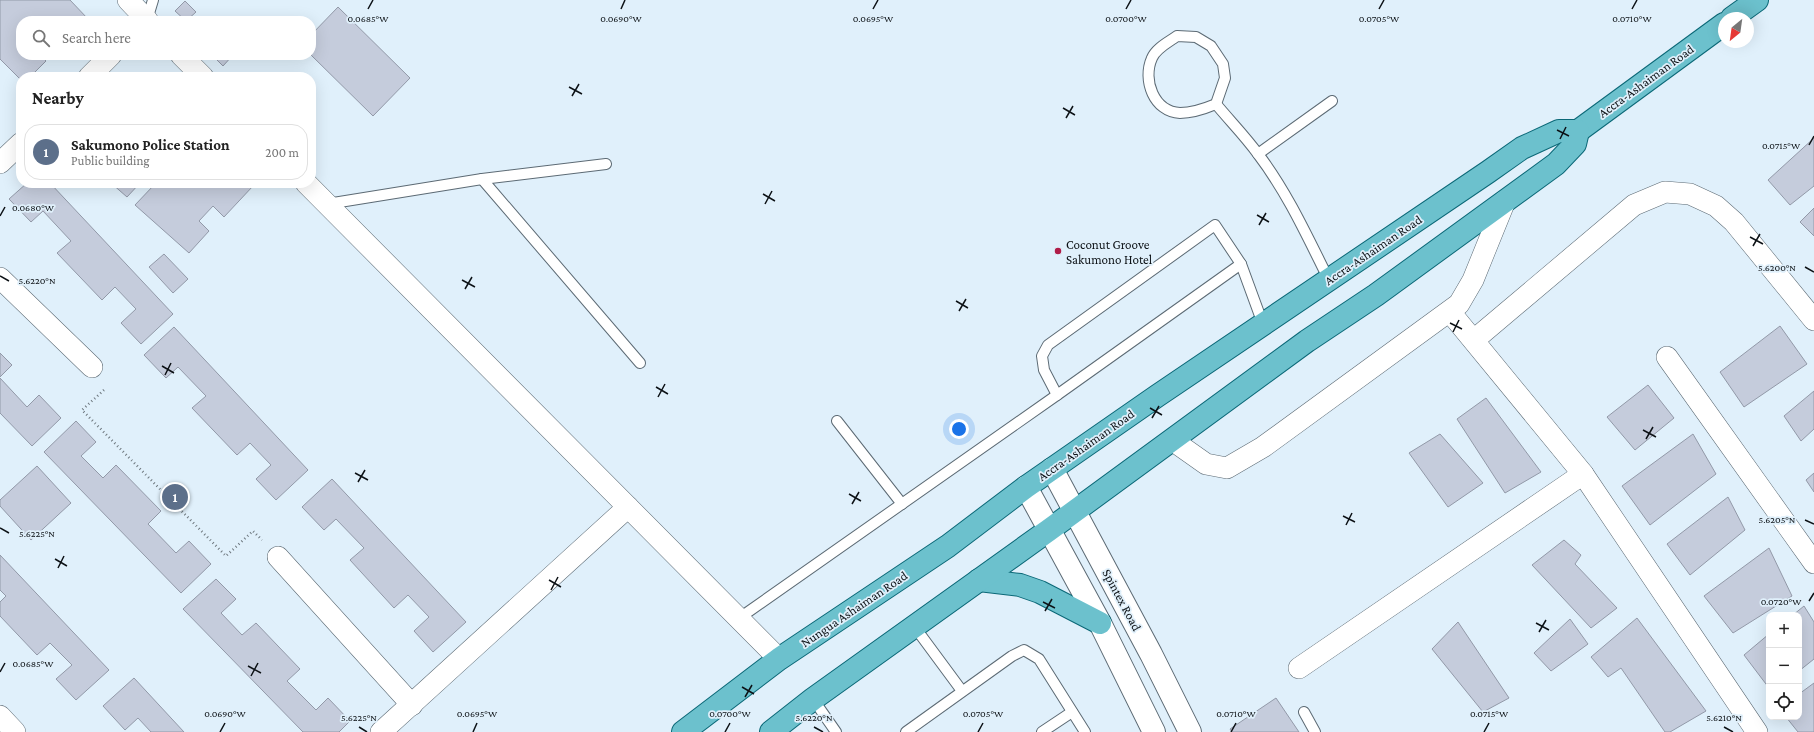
<!DOCTYPE html>
<meta charset="utf-8">
<style>
:root{--surface:#fff;--page:#f6f6f6;--text:#222;--muted:#767676;--line:#e0e0e0;--accent:#af1c48}
body{margin:0;font-family:"Crimson Pro",serif;background:var(--page);color:var(--text)}
.controls{position:absolute;right:12px;bottom:12px;display:grid;overflow:hidden;border-radius:8px;box-shadow:0 4px 16px #0002}
.controls button{width:36px;height:36px;display:grid;place-items:center;padding:0;border:0;border-bottom:1px solid var(--line);background:var(--surface);color:var(--text);font:20px sans-serif}
.compass{position:absolute;left:1718px;top:12px;width:36px;height:36px;border-radius:50%;background:var(--surface);box-shadow:0 4px 16px #0002;rotate:209deg}
.you{position:absolute;left:959px;top:429px;width:14px;height:14px;margin:-10px;border:3px solid #fff;border-radius:50%;background:#1a73e8;box-shadow:0 0 0 6px #1a73e833}
.badge{display:grid;place-items:center;width:26px;height:26px;border-radius:50%;background:var(--accent);color:#fff;font-size:13px;font-weight:700}
.pin{position:absolute;translate:-50% -50%;border:2px solid #fff;box-shadow:0 1px 4px #0006}
.list{margin:0;padding:0;list-style:none}
h2{display:flex;justify-content:space-between;align-items:center;height:52px;margin:0;padding:0 16px;font-size:17px}
h2 small{font-size:13px;font-weight:400;color:var(--muted)}
.list li{display:grid;grid-template-columns:26px 1fr auto;gap:12px;align-items:center;box-sizing:border-box;height:56px;margin:0 8px 8px;padding:0 8px;border:1px solid var(--line);border-radius:16px}
.list b{display:block;font-size:15px;white-space:nowrap}
.list p{margin:0;font-size:13px;white-space:nowrap;color:var(--muted)}
.list em{font-size:13px;font-style:normal;color:var(--muted)}
.icon{flex:none;width:22px;height:22px;fill:none;stroke:currentColor;stroke-width:2;stroke-linecap:round;stroke-linejoin:round}
.map{position:relative;flex:none;width:1814px;height:732px;overflow:hidden}
.search{position:absolute;background:var(--surface);box-shadow:0 4px 16px #0002;left:16px;top:16px;width:300px;height:44px;display:flex;align-items:center;gap:10px;box-sizing:border-box;padding:0 14px;border-radius:16px;color:var(--muted);font-size:15px}
.panel{position:absolute;background:var(--surface);box-shadow:0 4px 16px #0002;left:16px;top:72px;width:300px;height:116px;border-radius:16px}
.map>svg:first-child{display:block}
.building{fill:#c5ccdc;stroke:#9299a8}
.lines{fill:none;stroke-linecap:round;stroke-linejoin:round}
.lane-casing{stroke:#5c6a74;stroke-width:12}
.street-casing{stroke:#5c6a74;stroke-width:22}
.secondary-casing{stroke:#5c6a74;stroke-width:24}
.primary-casing{stroke:#0b6877;stroke-width:24}
.path{stroke:#6e787f;stroke-width:2.5;stroke-dasharray:1 3;stroke-linecap:butt}
.lane{stroke:#fff;stroke-width:10}
.street{stroke:#fff;stroke-width:21}
.secondary{stroke:#fff;stroke-width:22}
.primary{stroke:#6cc1cd;stroke-width:22}
.ticks{fill:none;stroke:#0d1216;stroke-width:1.5}
.poi-dot{fill:#af1c48;stroke:#e0f0fb;stroke-width:1.5}
.labels{text-anchor:middle;dominant-baseline:central;stroke-width:3.5;stroke-linejoin:round;paint-order:stroke}
.street-label{font-size:13px;fill:#0d1216;stroke:#e0f0fb}
.poi-label{font-size:13px;fill:#0d1216;stroke:#e0f0fb;text-anchor:start}
.ticks-label{font-size:10px;text-anchor:middle;fill:#0d1216;stroke:#e0f0fb;stroke-width:3.5;stroke-linejoin:round;paint-order:stroke}
</style>
<div class="map">
<svg width="1814" height="732" viewBox="0 0 1814 732">
<rect width="100%" height="100%" fill="#e0f0fb"/>
<g class="building">
<polygon points="0,0 70,0 88,19 87,21 21,21 21,55 40,55 46,61 30,77 21,77 21,80 0,59"/>
<polygon points="185,1 196,12 186,21 175,11"/>
<polygon points="338,7 410,78 373,116 311,55 311,35"/>
<polygon points="212,55 233,55 223,66"/>
<polygon points="1814,138 1814,186 1790,205 1768,180"/>
<polygon points="27,183 50,183 173,314 141,344 121,323 136,309 115,287 102,300 57,253 71,241 43,211 31,222 9,199"/>
<polygon points="111,183 140,183 127,197"/>
<polygon points="151,183 250,183 253,186 224,217 213,206 199,221 209,231 189,253 135,205 154,185"/>
<polygon points="1814,208 1814,236 1800,222"/>
<polygon points="164,254 188,279 173,293 149,267"/>
<polygon points="1780,326 1807,364 1744,407 1720,372"/>
<polygon points="174,327 308,470 276,500 256,479 271,465 250,443 237,455 192,408 206,396 178,367 166,378 144,355"/>
<polygon points="0,353 12,365 0,377"/>
<polygon points="0,378 27,407 39,395 61,418 32,446 0,413"/>
<polygon points="1648,385 1674,418 1635,450 1607,417"/>
<polygon points="1814,391 1814,429 1801,441 1784,416"/>
<polygon points="1486,398 1541,472 1505,493 1457,419"/>
<polygon points="76,421 96,442 81,456 103,478 116,465 161,511 148,524 176,553 189,541 211,564 181,593 44,452"/>
<polygon points="1440,434 1483,483 1448,507 1409,453"/>
<polygon points="1693,434 1716,474 1650,525 1622,486"/>
<polygon points="37,466 71,503 31,540 0,506 0,500"/>
<polygon points="1814,473 1814,492 1806,480"/>
<polygon points="332,479 466,622 433,652 414,631 429,617 408,595 394,608 350,560 364,548 336,519 324,530 302,507"/>
<polygon points="1728,497 1745,530 1690,575 1667,544"/>
<polygon points="1564,540 1581,555 1575,564 1617,608 1591,628 1532,565"/>
<polygon points="1769,548 1792,596 1733,633 1704,596"/>
<polygon points="0,555 109,670 76,700 56,679 72,665 50,643 37,655 0,616 0,602 6,596 0,590"/>
<polygon points="216,579 236,599 221,613 242,635 256,623 300,669 287,681 316,710 328,698 350,721 339,732 303,732 183,609"/>
<polygon points="1804,606 1814,622 1814,659 1799,671 1799,615 1793,615"/>
<polygon points="1637,618 1706,711 1670,732 1665,732 1621,668 1608,677 1591,657"/>
<polygon points="1570,619 1588,644 1551,671 1534,653"/>
<polygon points="1458,622 1509,698 1483,712 1432,649"/>
<polygon points="1769,634 1769,688 1744,655"/>
<polygon points="134,678 184,732 151,732 138,718 125,730 103,706"/>
<polygon points="1814,683 1814,732 1798,732 1786,717 1799,717 1799,694"/>
<polygon points="1276,698 1299,732 1232,732 1230,729"/>
</g>
<g class="lines">
<defs>
<g id="lane">
<polyline points="147,20 153,0"/>
<path d="M 1177,36 L 1196,37 L 1211,46 L 1223,64 L 1225,78 L 1216,104 C 1204,109 1193,113 1180,113 C 1154,112 1142,80 1152,58 C 1156,48 1169,42 1177,36 Z"/>
<path d="M 1216,104 C 1230,121 1245,136 1258,154 C 1287,192 1307,236 1329,280"/>
<polyline points="1258,154 1332,101"/>
<polyline points="482,179 640,363"/>
<polyline points="327,204 482,179 606,164"/>
<polyline points="1057,395 1044,370 1042,356 1048,345 1215,225 1241,264 1263,324"/>
<polyline points="837,421 902,504"/>
<polyline points="738,619 1057,395 1241,264"/>
<polyline points="914,626 962,691"/>
<polyline points="813,699 836,732"/>
<polyline points="1304,712 1315,732"/>
<polyline points="906,732 1012,656 1024,650 1039,659 1085,732"/>
<polyline points="1042,732 1072,712"/>
</g>
<g id="street">
<polyline points="128,0 148,21"/>
<polyline points="181,55 203,77"/>
<polyline points="89,77 111,55"/>
<polyline points="0,163 21,143"/>
<polyline points="306,183 779,659"/>
<polyline points="0,278 92,367"/>
<polyline points="1450,312 1583,474"/>
<polyline points="1474,340 1634,205 1665,192 1690,194 1716,206 1734,222 1814,320"/>
<polyline points="1667,357 1814,563"/>
<polyline points="1172,440 1206,464 1227,468 1263,447 1459,304 1473,280 1505,201"/>
<polyline points="278,557 412,705"/>
<polyline points="1299,668 1583,474 1757,732"/>
<polyline points="0,716 15,732"/>
<polyline points="381,732 628,507"/>
</g>
<g id="secondary">
<polyline points="1052,469 1151,654 1190,732"/>
<polyline points="1026,487 1100,623 1154,732"/>
</g>
<g id="primary">
<polyline points="1732,18 1757,0"/>
<polyline points="979,580 1020,585 1040,592 1100,623"/>
<polyline points="683,732 779,659 948,546 1026,487 1157,396 1488,172 1522,148 1559,131 1578,131 1724,24"/>
<polyline points="771,732 813,699 1049,530 1307,341 1376,295 1556,164 1575,144 1578,131"/>
</g>
</defs>
<use href="#lane" class="lane-casing"/>
<use href="#street" class="street-casing"/>
<use href="#secondary" class="secondary-casing"/>
<use href="#primary" class="primary-casing"/>
<polyline class="path" points="104,390 82,410 226,556 253,531 262,540"/>
<use href="#lane" class="lane"/>
<use href="#street" class="street"/>
<use href="#secondary" class="secondary"/>
<use href="#primary" class="primary"/>
</g>
<path class="ticks" d="M 368,9 L 373,0M 621,9 L 625,0M 873,9 L 878,0M 1126,9 L 1131,0M 1379,9 L 1384,0M 1632,9 L 1637,0M 569,87 L 582,94M 572,96 L 579,84M 1063,108 L 1075,115M 1066,118 L 1073,106M 1557,130 L 1569,136M 1560,139 L 1566,127M 1809,145 L 1814,136M 763,194 L 775,201M 765,204 L 772,191M 1257,215 L 1269,222M 0,216 L 5,207M 1259,225 L 1266,213M 1750,237 L 1763,244M 1753,246 L 1760,234M 1805,267 L 1814,272M 0,276 L 9,281M 462,280 L 475,287M 465,289 L 472,277M 956,301 L 968,308M 959,311 L 966,299M 1450,323 L 1462,329M 1453,332 L 1459,320M 162,366 L 174,373M 165,375 L 171,363M 656,387 L 668,394M 658,397 L 665,384M 1150,408 L 1162,415M 1152,418 L 1159,406M 1643,430 L 1656,437M 1646,439 L 1653,427M 355,473 L 368,480M 358,482 L 365,470M 849,494 L 861,501M 852,504 L 859,492M 1343,516 L 1355,522M 1805,520 L 1814,524M 1346,525 L 1352,513M 0,528 L 9,533M 55,559 L 67,566M 58,568 L 64,556M 549,580 L 561,587M 551,590 L 558,577M 1809,601 L 1814,593M 1043,602 L 1055,608M 1045,611 L 1052,599M 1536,623 L 1549,630M 1539,632 L 1546,620M 248,666 L 261,673M 0,672 L 5,663M 251,676 L 258,663M 742,687 L 754,694M 745,697 L 752,685M 359,727 L 367,732M 814,727 L 823,732M 1724,727 L 1733,732M 220,732 L 225,723M 473,732 L 477,723M 725,732 L 730,723M 978,732 L 983,723M 1231,732 L 1236,723M 1484,732 L 1489,723"/>
<circle class="poi-dot" cx="1058" cy="251" r="4"/>
<g class="labels">
<g class="street-label">
<text transform="translate(1646 81) rotate(-36)">Accra-Ashaiman Road</text>
<text transform="translate(1373 250) rotate(-34)">Accra-Ashaiman Road</text>
<text transform="translate(1086 445) rotate(-35)">Accra-Ashaiman Road</text>
<text transform="translate(1122 600) rotate(62)">Spintex Road</text>
<text transform="translate(854 609) rotate(-34)">Nungua Ashaiman Road</text>
</g>
<g class="poi-label">
<text x="1066" y="244">Coconut Groove<tspan x="1066" dy="15">Sakumono Hotel</tspan></text>
</g>
</g>
<g class="ticks-label">
<text x="368" y="22">0.0685°W</text>
<text x="621" y="22">0.0690°W</text>
<text x="873" y="22">0.0695°W</text>
<text x="1126" y="22">0.0700°W</text>
<text x="1379" y="22">0.0705°W</text>
<text x="1632" y="22">0.0710°W</text>
<text x="1781" y="149">0.0715°W</text>
<text x="33" y="211">0.0680°W</text>
<text x="1777" y="271">5.6200°N</text>
<text x="37" y="284">5.6220°N</text>
<text x="1777" y="523">5.6205°N</text>
<text x="37" y="537">5.6225°N</text>
<text x="1781" y="605">0.0720°W</text>
<text x="33" y="667">0.0685°W</text>
<text x="225" y="717">0.0690°W</text>
<text x="477" y="717">0.0695°W</text>
<text x="730" y="717">0.0700°W</text>
<text x="983" y="717">0.0705°W</text>
<text x="1236" y="717">0.0710°W</text>
<text x="1489" y="717">0.0715°W</text>
<text x="359" y="721">5.6225°N</text>
<text x="814" y="721">5.6220°N</text>
<text x="1724" y="721">5.6210°N</text>
</g>
</svg>
<div class="controls">
<button>+</button>
<button>−</button>
<button><svg class="icon" aria-label="locate" viewBox="0 0 24 24"><circle cx="12" cy="12" r="6"/><path d="M12 2v4M12 18v4M2 12h4M18 12h4"/></svg></button>
</div>
<svg class="compass" viewBox="-18 -18 36 36"><path d="M0-13l5 13h-10z" fill="#e53935"/><path d="M0 13l5-13h-10z" fill="#767676"/></svg>
<div class="you"></div>
<div class="pin badge" style="left:175px;top:497px;background:#5c6f8a">1</div>
<div class="search"><svg class="icon" aria-label="search" viewBox="0 0 24 24"><circle cx="10" cy="10" r="6"/><path d="M15 15l6 6"/></svg>Search here</div>
<section class="panel">
<h2>Nearby<small></small></h2>
<ul class="list">
<li><span class="badge" style="background:#5c6f8a">1</span><div><b>Sakumono Police Station</b><p>Public building</p></div><em>200 m</em></li>
</ul>
</section>
</div>
